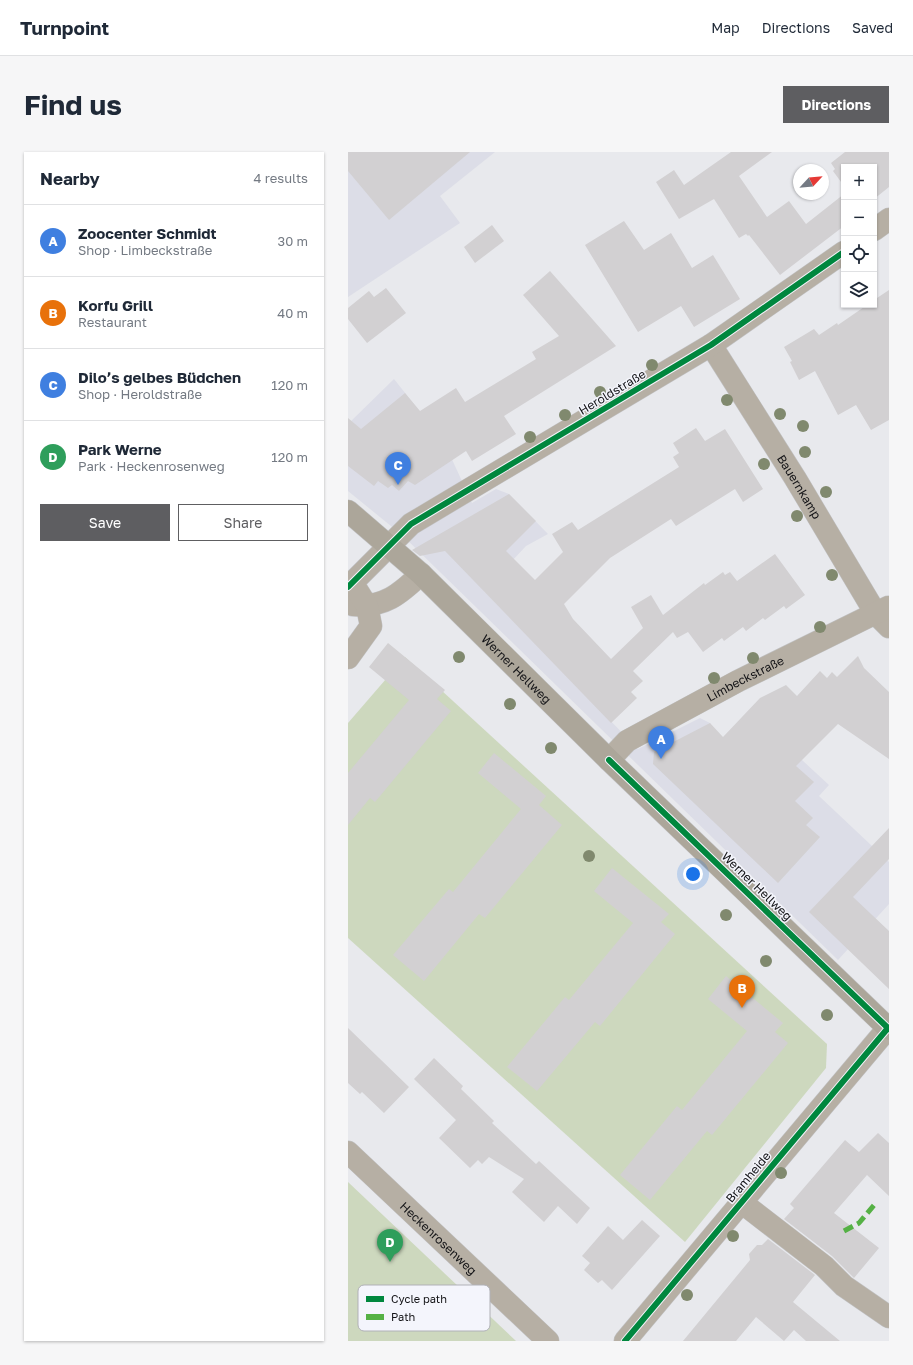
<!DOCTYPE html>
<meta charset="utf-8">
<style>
:root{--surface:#fff;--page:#f6f6f7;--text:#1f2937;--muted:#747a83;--line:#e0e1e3;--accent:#5e5e61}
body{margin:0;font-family:"Golos Text",sans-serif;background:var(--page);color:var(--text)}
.controls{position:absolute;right:12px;top:12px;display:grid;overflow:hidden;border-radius:0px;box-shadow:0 1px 3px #0004}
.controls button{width:36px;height:36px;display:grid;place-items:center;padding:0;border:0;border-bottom:1px solid var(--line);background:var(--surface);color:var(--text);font:20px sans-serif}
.compass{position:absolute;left:445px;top:12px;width:36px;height:36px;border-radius:50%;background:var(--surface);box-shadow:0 1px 3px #0004;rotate:64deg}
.you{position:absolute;left:345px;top:722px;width:14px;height:14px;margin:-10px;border:3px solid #fff;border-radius:50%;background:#1a73e8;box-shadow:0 0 0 6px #1a73e833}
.badge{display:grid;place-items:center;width:26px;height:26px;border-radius:50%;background:var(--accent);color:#fff;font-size:13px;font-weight:700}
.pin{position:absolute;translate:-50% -33px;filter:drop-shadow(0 1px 2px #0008)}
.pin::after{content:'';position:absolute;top:21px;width:14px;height:12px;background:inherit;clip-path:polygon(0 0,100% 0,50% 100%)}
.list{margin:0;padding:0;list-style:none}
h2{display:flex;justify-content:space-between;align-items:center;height:52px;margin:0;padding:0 16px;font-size:17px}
h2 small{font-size:13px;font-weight:400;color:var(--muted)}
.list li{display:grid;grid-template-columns:26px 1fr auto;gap:12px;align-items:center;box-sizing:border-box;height:72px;padding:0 16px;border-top:1px solid var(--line)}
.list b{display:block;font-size:15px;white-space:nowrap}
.list p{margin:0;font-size:13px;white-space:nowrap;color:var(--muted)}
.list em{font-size:13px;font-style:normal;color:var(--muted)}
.actions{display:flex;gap:8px;padding:12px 16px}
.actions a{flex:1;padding:9px 0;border:1px solid var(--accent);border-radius:0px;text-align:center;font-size:14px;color:var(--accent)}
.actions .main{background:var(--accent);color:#fff}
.icon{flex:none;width:22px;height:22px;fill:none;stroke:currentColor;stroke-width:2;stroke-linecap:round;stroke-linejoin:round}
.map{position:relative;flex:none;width:541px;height:1189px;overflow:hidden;border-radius:0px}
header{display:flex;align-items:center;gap:24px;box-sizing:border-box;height:56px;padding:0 20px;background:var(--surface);border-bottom:1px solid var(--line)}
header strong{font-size:19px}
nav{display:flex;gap:22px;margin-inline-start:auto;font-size:14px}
.intro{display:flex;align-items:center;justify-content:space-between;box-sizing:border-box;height:96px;padding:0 24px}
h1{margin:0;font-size:28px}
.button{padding:10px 18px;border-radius:0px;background:var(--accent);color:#fff;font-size:14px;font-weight:700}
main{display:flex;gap:24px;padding:0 24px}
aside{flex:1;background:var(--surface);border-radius:0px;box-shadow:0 1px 3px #0004}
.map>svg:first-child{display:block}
.built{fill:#dcdde7}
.green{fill:#cdd8be}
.building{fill:#d2d0d2}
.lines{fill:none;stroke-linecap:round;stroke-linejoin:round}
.minor-casing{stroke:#c2c3c5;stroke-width:23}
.major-casing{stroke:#c2c3c5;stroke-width:23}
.minor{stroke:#b6afa4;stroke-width:22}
.major{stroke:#aca69a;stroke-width:22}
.quiet{stroke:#55b145;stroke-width:5;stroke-dasharray:10 5;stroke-linecap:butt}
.cycleway-casing{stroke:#f4f5fc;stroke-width:8}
.cycleway{stroke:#00873e;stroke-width:6}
.tree{fill:#80896e}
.labels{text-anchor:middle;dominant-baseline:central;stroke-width:3;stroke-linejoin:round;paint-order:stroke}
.street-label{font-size:12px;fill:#131316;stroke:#f4f5fc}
.key{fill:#f4f5fc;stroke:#b0b1b7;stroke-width:1}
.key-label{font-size:11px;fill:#131316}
</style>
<header>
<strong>Turnpoint</strong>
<nav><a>Map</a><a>Directions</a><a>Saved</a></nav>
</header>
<div class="intro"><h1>Find us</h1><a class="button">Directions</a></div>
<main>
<aside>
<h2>Nearby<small>4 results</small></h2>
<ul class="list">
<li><span class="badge" style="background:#3f7fe0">A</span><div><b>Zoocenter Schmidt</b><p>Shop · Limbeckstraße</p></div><em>30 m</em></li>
<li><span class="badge" style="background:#e8710a">B</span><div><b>Korfu Grill</b><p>Restaurant</p></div><em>40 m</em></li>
<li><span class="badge" style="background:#3f7fe0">C</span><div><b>Diloʼs gelbes Büdchen</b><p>Shop · Heroldstraße</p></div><em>120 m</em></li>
<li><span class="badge" style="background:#2e9e5b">D</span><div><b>Park Werne</b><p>Park · Heckenrosenweg</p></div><em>120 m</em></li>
</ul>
<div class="actions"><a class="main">Save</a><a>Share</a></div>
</aside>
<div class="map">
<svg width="541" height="1189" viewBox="0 0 541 1189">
<rect width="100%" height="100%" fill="#e8e9ed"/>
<g class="built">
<polygon points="0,0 147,0 92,44 112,71 0,145"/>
<polygon points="46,227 96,290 124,351 148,337 161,342 200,382 178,394 136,439 290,597 352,566 362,571 368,584 454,608 481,633 471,644 541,710 541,752 490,808 54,383 0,339 0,272"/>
</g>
<g class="green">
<polygon points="57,505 479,892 478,916 337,1090 0,786 0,571"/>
<polygon points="0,1030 168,1189 0,1189"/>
</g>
<g class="building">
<polygon points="0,0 122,0 41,68 0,19"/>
<polygon points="383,0 424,0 391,24 419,65 441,49 458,72 496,42 496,74 432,123 401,83 400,84 398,82 391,86 366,47 331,67 308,30 326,18 336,33"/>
<polygon points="497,0 541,0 541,35 526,47 526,15 496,15 496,34 485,19 487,17 483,11"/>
<polygon points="276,69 296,98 323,81 344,116 365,103 392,147 346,175 333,154 290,180 237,93"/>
<polygon points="144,73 156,89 127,111 116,95"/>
<polygon points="202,119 268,194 156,264 168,282 124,309 118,299 67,333 60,329 51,339 44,333 40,336 30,329 26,334 0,314 0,266 13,277 57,241 72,259 108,236 117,250 188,207 184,200 211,184 175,143"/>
<polygon points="38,136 58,161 19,191 0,167 0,156 21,139 26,145"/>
<polygon points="541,138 541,268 523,278 508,253 490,263 467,219 451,228 442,210 444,209 436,195 466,177 471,183 489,171 490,173 519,153 526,153 526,148"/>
<polygon points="348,276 357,289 377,277 415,337 395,350 387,337 328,374 323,367 262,406 216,452 225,467 263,507 295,476 283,455 303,443 315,463 356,431 357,433 375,420 377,423 382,420 389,429 427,402 457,443 438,457 436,454 417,468 415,466 398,479 395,475 376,489 374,486 355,500 340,480 329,486 325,480 285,519 295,529 283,540 289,546 263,571 97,399 72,404 64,398 161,342 188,369 158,399 187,428 215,400 204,382 224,370 230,378 331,315 325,305 331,301 325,291"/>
<polygon points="40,491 97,538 89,547 103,559 27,650 22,646 0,673 0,621 61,548 21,515"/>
<polygon points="510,504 516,516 541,540 541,607 490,572 448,614 466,630 447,649 465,666 458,673 472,685 430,731 305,612 306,600 362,571 375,585 412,546 438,533 449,544 472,519 479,526 484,520 489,525"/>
<polygon points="146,601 198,644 191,653 214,673 137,766 131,762 76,829 45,803 101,737 105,740 173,657 130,621"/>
<polygon points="541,676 541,707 505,745 541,779 541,837 461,760"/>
<polygon points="264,716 321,762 313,770 327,782 252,874 247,870 189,939 159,915 217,845 221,848 285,771 246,739"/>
<polygon points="378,824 435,871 427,880 440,891 364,983 359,979 302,1048 272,1023 329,954 334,958 399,879 360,847"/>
<polygon points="0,876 61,935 36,961 14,940 12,942 0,931"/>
<polygon points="86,906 115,934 113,937 146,969 144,971 188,1012 191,1009 242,1056 229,1072 210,1054 196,1070 164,1040 176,1027 141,1005 134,1012 130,1008 122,1016 91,986 108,968 66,927"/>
<polygon points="530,981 541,991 541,1044 519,1023 486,1061 531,1096 506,1126 484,1104 436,1067 446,1056 442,1052 497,988 511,1000"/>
<polygon points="294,1068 312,1084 264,1138 254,1128 250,1131 236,1118 242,1111 234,1104 260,1074 275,1088"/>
<polygon points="420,1087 467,1123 445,1150 492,1189 458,1189 446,1178 436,1189 408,1165 388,1189 335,1189 402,1108 401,1102 409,1093 414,1093"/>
</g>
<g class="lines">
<defs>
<g id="minor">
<polyline points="526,78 541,67"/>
<path id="s1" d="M 363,193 L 447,326 L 528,462 L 541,475"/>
<polyline points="0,435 63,372 363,193 496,100"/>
<path d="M 5,453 C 36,456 52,442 73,422"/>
<polyline points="0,506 23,474 19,454 4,430"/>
<path id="s2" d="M 261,608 L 279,589 L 390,529 L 540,455"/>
<path id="s3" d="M 0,1000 L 200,1189"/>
<polyline points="393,1050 476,1114 496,1134 541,1165"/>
<polyline points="277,1189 540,876"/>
</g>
<g id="major">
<path id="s4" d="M 0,359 L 73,422 L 261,608 L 541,877"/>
</g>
</defs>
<use href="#minor" class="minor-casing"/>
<use href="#major" class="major-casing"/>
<use href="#minor" class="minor"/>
<use href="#major" class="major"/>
<polyline class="quiet" points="496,1079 511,1071 527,1052"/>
<defs>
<g id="cycleway">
<polyline points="0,435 63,372 363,193 496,100"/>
<polyline points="261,608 541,877"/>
<polyline points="277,1189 540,876"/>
</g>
</defs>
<use href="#cycleway" class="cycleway-casing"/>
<use href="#cycleway" class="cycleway"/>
</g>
<g class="tree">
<circle cx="304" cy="213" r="6"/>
<circle cx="252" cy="240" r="6"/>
<circle cx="379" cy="248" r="6"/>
<circle cx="432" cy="262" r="6"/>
<circle cx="217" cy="263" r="6"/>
<circle cx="455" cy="274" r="6"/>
<circle cx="182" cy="285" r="6"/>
<circle cx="457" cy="300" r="6"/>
<circle cx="416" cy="312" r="6"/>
<circle cx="478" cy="340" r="6"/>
<circle cx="449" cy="364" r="6"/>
<circle cx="484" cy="423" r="6"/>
<circle cx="472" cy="475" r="6"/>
<circle cx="111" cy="505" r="6"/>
<circle cx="405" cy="506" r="6"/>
<circle cx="366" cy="526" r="6"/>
<circle cx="162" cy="552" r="6"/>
<circle cx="203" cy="596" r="6"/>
<circle cx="241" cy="704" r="6"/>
<circle cx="378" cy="763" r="6"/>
<circle cx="418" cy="809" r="6"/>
<circle cx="479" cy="863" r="6"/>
<circle cx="433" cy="1021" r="6"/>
<circle cx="385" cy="1084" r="6"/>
<circle cx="339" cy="1143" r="6"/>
</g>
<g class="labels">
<g class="street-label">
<text transform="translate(264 240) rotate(-31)">Heroldstraße</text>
<text stroke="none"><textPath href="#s1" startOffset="167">Bauernkamp</textPath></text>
<text stroke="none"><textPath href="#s4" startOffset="231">Werner Hellweg</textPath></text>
<text stroke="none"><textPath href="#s2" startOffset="160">Limbeckstraße</textPath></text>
<text transform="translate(409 734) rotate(44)">Werner Hellweg</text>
<text transform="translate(400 1025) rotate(-50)">Bramheide</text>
<text stroke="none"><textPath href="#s3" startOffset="125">Heckenrosenweg</textPath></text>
</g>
</g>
<rect x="10" y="1133" width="132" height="46" rx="6" class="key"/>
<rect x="18" y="1144" width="18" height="6" fill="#00873e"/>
<rect x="18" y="1162" width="18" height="6" fill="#55b145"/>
<g class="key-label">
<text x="43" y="1151">Cycle path</text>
<text x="43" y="1169">Path</text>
</g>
</svg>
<div class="controls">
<button>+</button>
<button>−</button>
<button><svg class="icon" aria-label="locate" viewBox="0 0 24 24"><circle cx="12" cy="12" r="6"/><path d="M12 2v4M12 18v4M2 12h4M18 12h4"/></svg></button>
<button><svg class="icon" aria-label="layers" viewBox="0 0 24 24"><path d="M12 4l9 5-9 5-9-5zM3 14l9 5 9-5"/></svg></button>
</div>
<svg class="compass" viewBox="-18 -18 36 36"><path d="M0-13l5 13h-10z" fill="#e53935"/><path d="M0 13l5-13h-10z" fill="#747a83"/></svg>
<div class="you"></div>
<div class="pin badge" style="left:313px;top:607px;background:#3f7fe0">A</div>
<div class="pin badge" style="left:394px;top:856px;background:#e8710a">B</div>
<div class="pin badge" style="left:50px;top:333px;background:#3f7fe0">C</div>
<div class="pin badge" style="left:42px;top:1110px;background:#2e9e5b">D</div>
</div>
</main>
